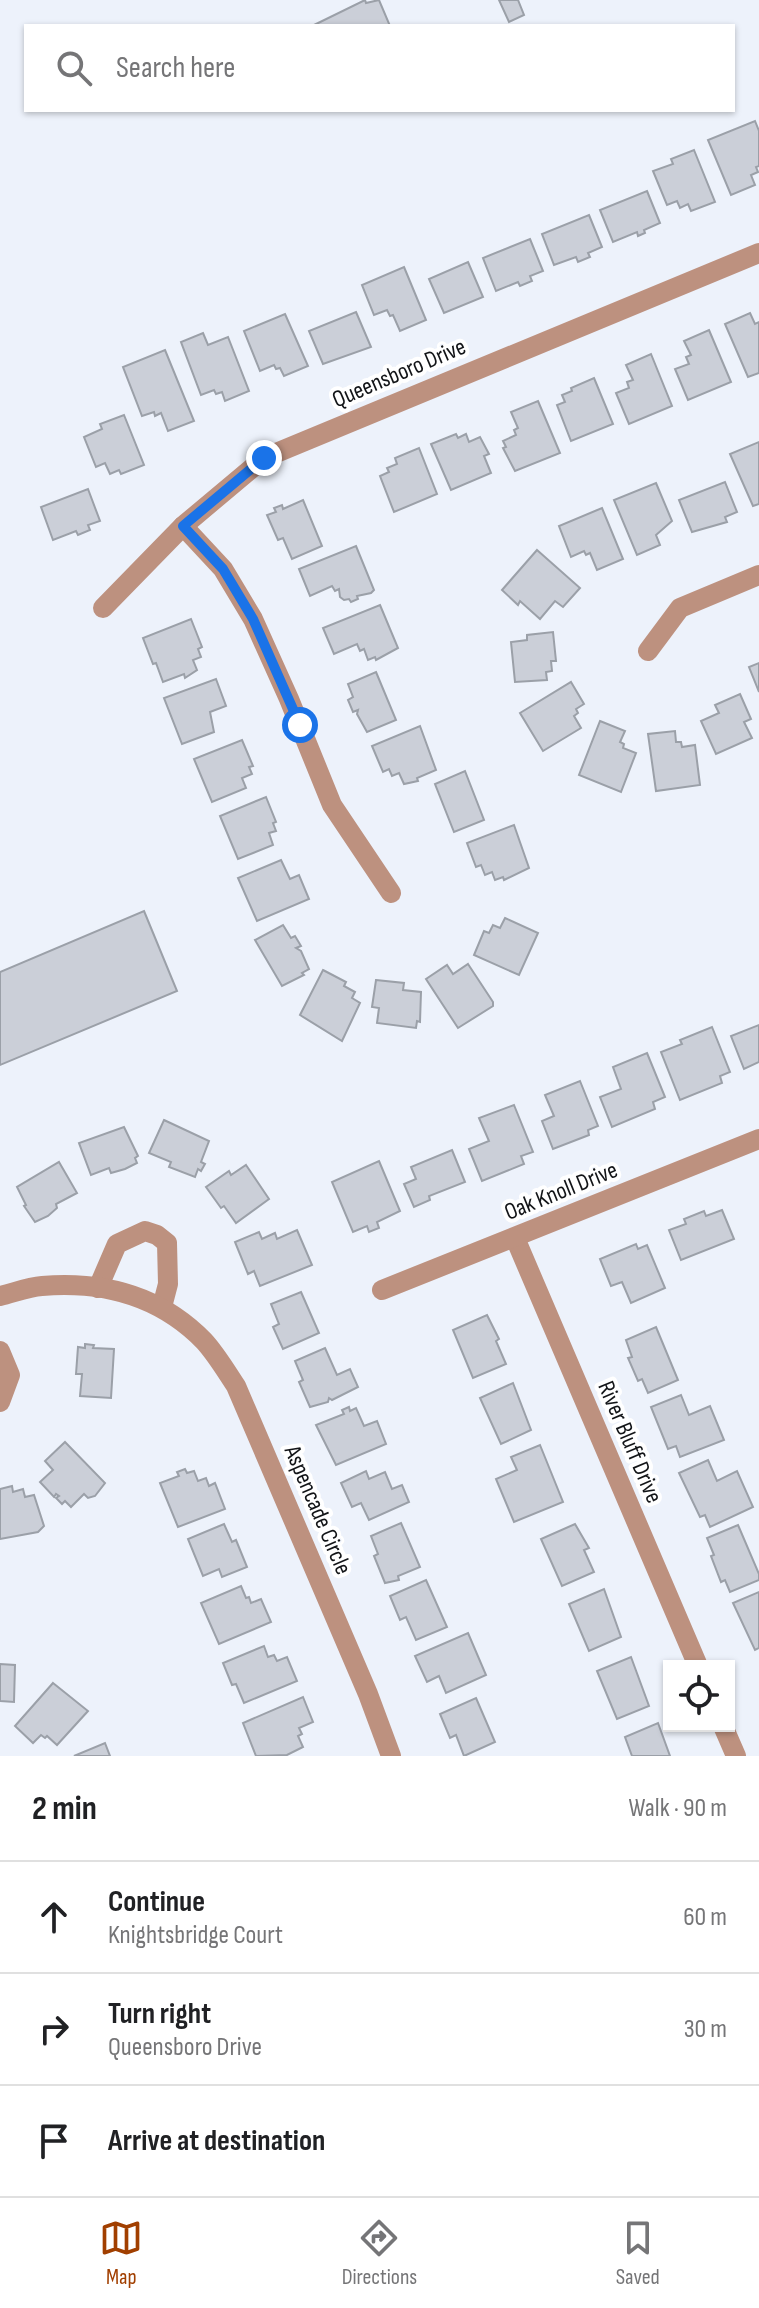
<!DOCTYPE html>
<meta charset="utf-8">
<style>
:root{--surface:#fff;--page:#f6f6f6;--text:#202124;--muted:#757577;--line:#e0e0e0;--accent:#a13f00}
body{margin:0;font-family:"Sofia Sans Condensed",sans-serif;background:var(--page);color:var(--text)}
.controls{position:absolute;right:24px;bottom:24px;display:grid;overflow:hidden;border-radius:0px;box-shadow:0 2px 6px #0004}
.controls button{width:72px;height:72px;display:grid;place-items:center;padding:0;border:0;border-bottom:2px solid var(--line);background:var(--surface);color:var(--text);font:40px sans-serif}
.stop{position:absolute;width:24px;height:24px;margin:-18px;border:6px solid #1a73e8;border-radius:50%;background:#fff}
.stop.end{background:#1a73e8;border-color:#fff;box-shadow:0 2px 8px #0008}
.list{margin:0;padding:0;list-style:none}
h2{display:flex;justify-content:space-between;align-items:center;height:104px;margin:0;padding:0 32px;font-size:34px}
h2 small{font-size:26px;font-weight:400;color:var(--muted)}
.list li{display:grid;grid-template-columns:52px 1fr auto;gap:24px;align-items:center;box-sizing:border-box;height:112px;padding:0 32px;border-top:2px solid var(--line)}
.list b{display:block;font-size:30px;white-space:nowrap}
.list p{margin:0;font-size:26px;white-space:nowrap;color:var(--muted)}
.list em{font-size:26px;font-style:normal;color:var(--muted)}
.icon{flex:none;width:44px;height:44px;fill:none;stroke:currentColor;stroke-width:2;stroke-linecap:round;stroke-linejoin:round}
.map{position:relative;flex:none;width:759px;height:1756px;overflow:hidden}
.search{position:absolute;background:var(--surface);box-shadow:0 2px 6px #0004;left:24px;right:24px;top:24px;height:88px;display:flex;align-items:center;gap:20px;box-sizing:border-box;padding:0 28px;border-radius:0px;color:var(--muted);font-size:30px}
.sheet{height:440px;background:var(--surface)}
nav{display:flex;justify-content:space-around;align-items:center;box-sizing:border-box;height:112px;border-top:2px solid var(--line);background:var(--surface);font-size:22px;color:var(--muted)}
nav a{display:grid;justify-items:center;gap:4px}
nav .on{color:var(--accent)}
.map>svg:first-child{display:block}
.building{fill:#cbcfd8;stroke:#9ba0a8;stroke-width:2}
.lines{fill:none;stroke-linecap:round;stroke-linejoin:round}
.street{stroke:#bd917f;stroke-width:20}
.route{stroke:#1a73e8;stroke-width:10}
.labels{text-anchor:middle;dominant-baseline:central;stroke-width:8;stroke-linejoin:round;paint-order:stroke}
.street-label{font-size:24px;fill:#121417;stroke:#fff}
</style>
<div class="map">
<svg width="759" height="1756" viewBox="0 0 759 1756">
<rect width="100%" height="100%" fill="#edf2fb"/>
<g class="building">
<polygon points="365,0 366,3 379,0 390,26 312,26"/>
<polygon points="499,0 518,0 524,15 509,22"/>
<polygon points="755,121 759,131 759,166 756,167 758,172 751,175 755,185 731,195 708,140"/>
<polygon points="694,150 715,202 691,211 688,204 680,208 677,201 667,205 653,171 673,164 671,159"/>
<polygon points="647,191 660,223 644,230 645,233 638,236 637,232 613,242 600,210"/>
<polygon points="589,215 602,247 588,253 590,257 578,262 576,257 554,265 542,234"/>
<polygon points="530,239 543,271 530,276 532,281 520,286 518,282 496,291 483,258"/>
<polygon points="468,262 483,297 444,313 429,279"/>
<polygon points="404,267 426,320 400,331 393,315 390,316 387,310 374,315 362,285"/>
<polygon points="356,312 371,347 323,364 309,331"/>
<polygon points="750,313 755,324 759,322 759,373 748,377 725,324"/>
<polygon points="285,314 308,366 284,376 280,368 276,369 274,365 260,371 244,331"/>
<polygon points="709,330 731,382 688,400 675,369 689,364 686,357 691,355 684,341"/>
<polygon points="203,333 208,345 228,337 249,391 225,401 222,392 216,394 214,390 201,395 181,342"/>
<polygon points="165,350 194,421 168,431 161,413 155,416 154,412 142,416 123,367"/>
<polygon points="651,354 672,406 629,424 616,393 629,388 627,382 633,380 626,365"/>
<polygon points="594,378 613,424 571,441 557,405 565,402 562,395 572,391 571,388"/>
<polygon points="538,401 560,453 515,471 503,448 506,447 503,441 516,435 514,430 518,428 511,412"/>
<polygon points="124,415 144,465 121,474 119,470 110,474 105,463 96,467 84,437 102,429 100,424"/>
<polygon points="456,434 458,438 466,434 469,442 480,437 489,454 484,456 491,473 451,490 431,444"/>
<polygon points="759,442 759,504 753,506 730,454"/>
<polygon points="419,448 437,494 394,512 380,476 389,472 387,468 397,464 395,458"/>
<polygon points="725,482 737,512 725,517 727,522 692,532 679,500"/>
<polygon points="656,483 672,521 656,535 660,545 637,555 614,500"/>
<polygon points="88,489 100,521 88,525 90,530 78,535 76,531 53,540 41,507"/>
<polygon points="303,500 322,546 292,559 283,538 278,540 267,515 276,512 274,508 282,505 283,509"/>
<polygon points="602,508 623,559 597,570 590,553 586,555 584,551 571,557 559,526"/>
<polygon points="356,546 374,590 371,593 357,596 358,599 351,602 349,599 344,600 340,597 339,589 335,591 332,586 310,596 299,569"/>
<polygon points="537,550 580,588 563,607 555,601 540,619 520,601 518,605 502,590"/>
<polygon points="380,605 398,648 376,660 375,657 368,660 364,649 360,651 357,644 334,654 323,628"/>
<polygon points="191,619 202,647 198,649 201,657 193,660 197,670 185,678 184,674 163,682 156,663 153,664 143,638"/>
<polygon points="553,632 556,661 551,661 552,671 546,672 547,680 515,682 511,642 527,640 527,635"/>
<polygon points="759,663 759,692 749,667"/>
<polygon points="376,672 396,720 367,732 357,714 358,710 353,712 348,700 353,697 348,684"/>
<polygon points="216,679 226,706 210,712 214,732 182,744 164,698"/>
<polygon points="571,682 584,704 576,709 578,713 574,716 581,728 543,751 520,713"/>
<polygon points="740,694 751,719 744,722 752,738 716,754 701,721 719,713 715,705"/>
<polygon points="600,721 625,731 620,742 624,744 623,748 636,753 621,792 579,775"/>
<polygon points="420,726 436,770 417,778 418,781 404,784 399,773 392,776 389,769 383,772 372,746"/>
<polygon points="675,731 676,742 681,742 682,747 695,745 700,785 656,791 648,734"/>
<polygon points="242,740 253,766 249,767 252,774 242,778 246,788 212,802 194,759"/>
<polygon points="465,771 484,820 454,832 435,784"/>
<polygon points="266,797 276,822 273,823 276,831 269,833 273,845 238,859 220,816"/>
<polygon points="514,825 529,868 504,880 503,877 495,880 492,872 485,875 481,865 476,867 467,843"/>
<polygon points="281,860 290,879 299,875 309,899 257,921 238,878"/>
<polygon points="144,911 177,991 0,1065 0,972"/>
<polygon points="505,918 538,933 519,975 474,955 484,931 489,933 493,925 500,928"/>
<polygon points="283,925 291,938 295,936 301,946 296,948 301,951 309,969 302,973 304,975 282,986 255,940"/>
<polygon points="468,964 493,1002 493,1006 458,1028 426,979 447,965 453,974"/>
<polygon points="323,970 346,982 344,986 355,992 352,998 360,1003 342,1041 300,1015"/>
<polygon points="376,980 404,983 403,990 421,992 420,1022 417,1021 416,1028 377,1023 379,1008 372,1007"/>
<polygon points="759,1025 759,1062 744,1069 731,1036"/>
<polygon points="712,1027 730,1072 720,1076 722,1083 680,1100 661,1052 682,1044 680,1040"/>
<polygon points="647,1053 665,1097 653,1102 655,1109 612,1127 600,1097 621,1089 613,1067"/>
<polygon points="580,1081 598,1126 588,1130 589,1135 553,1149 542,1121 554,1116 545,1095"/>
<polygon points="514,1105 533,1152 521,1156 524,1164 482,1181 469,1149 489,1141 479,1118"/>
<polygon points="164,1120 209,1141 201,1162 205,1164 201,1171 198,1169 195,1177 169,1167 171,1162 149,1153"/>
<polygon points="124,1127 138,1156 135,1158 137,1163 125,1169 111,1173 109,1168 91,1175 79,1143"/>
<polygon points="452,1150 465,1182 429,1196 430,1200 414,1207 404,1184 416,1179 411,1167"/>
<polygon points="379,1161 400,1211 377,1222 379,1228 369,1232 367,1226 353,1232 332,1182"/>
<polygon points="59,1162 77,1193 56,1204 57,1208 48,1216 35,1222 24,1206 26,1205 17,1187"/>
<polygon points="246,1165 269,1199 236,1223 224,1206 221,1208 206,1187 229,1171 231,1175"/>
<polygon points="722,1210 734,1239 681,1260 669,1230 686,1224 684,1219 704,1211 706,1216"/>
<polygon points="297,1230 312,1265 260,1286 254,1271 248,1274 235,1242 259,1232 262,1239 275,1233 277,1239"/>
<polygon points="636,1244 638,1249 647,1245 665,1288 631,1303 622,1282 611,1286 600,1259"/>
<polygon points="301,1292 319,1333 283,1349 273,1327 279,1324 271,1304"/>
<polygon points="487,1315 499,1339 496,1341 506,1364 473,1378 453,1330"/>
<polygon points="656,1327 678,1380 648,1393 642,1379 638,1381 628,1358 632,1357 626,1340"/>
<polygon points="85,1344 94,1345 93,1348 114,1349 111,1398 80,1396 82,1374 76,1374 78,1347 85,1348"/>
<polygon points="325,1348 337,1375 350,1369 358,1387 332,1400 329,1398 328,1402 310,1407 299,1382 303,1380 295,1361"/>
<polygon points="513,1383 531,1430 501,1444 480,1398"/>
<polygon points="681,1395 689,1415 710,1406 724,1440 680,1457 676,1446 668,1449 651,1407"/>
<polygon points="349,1407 350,1411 356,1408 364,1426 377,1421 386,1444 336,1465 316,1425 344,1414 342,1410"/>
<polygon points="65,1442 105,1483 95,1496 88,1498 84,1494 71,1507 65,1501 62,1504 56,1498 59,1496 56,1494 54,1497 40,1482 53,1470 45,1461"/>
<polygon points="540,1445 563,1502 514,1522 496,1479 517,1470 511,1457"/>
<polygon points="708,1460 717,1481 737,1471 753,1507 710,1527 705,1515 700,1517 679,1473"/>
<polygon points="185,1469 187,1473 194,1471 198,1481 206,1478 209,1486 215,1483 225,1509 178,1527 160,1483 179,1476 177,1472"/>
<polygon points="366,1471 369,1479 385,1472 392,1489 402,1485 409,1502 369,1520 361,1503 352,1507 341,1483"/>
<polygon points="12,1486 13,1492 23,1489 25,1497 34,1495 44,1526 38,1532 0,1539 0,1489"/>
<polygon points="401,1523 420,1567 398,1576 399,1580 385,1583 374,1556 378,1554 371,1536"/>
<polygon points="224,1524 232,1542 236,1540 247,1567 222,1577 219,1569 203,1576 188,1539"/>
<polygon points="575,1524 589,1548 584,1550 594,1572 562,1586 541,1539"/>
<polygon points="738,1525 759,1574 759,1580 730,1592 725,1580 721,1582 711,1556 714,1555 707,1538"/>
<polygon points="426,1580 447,1627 416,1640 406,1617 400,1620 390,1596"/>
<polygon points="241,1586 246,1598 249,1597 251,1603 261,1599 271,1622 219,1644 201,1603"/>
<polygon points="604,1589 621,1637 589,1651 569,1604"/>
<polygon points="759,1592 759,1648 755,1650 733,1603"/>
<polygon points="468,1633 486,1675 446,1693 439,1676 427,1682 415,1656"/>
<polygon points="264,1646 268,1657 274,1655 277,1661 287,1657 297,1681 244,1703 236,1684 232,1685 223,1663"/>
<polygon points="631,1657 649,1706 617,1719 597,1671"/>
<polygon points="0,1664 15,1665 14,1702 0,1701"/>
<polygon points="53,1683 88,1711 57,1745 47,1736 45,1738 41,1735 33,1743 15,1726"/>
<polygon points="303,1697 313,1722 299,1728 302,1734 298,1736 303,1747 287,1755 256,1756 243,1723"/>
<polygon points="476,1698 495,1742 464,1756 456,1735 450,1738 440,1714"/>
<polygon points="658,1723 670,1756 632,1756 625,1737"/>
<polygon points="105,1743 110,1756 74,1756"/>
</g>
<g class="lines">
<g class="street">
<polyline points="183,526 223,569 253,619 289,699 332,805 391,893"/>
<polyline points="103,608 183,526 264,458 759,253"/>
<polyline points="648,651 680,608 759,575"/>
<polyline points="515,1238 698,1666"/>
<polyline points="98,1288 117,1244 145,1231 157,1235 167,1243 168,1284 162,1307"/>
<polyline points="382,1290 759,1139"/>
<path d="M 0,1296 C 13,1293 28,1287 42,1286 C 103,1281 160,1296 204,1341 C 216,1354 226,1371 236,1386 L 368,1694 L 391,1756"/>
<polyline points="0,1351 10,1375 0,1402"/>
<polyline points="723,1726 736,1756"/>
</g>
</g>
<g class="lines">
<polyline class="route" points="264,458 183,526 223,569 253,619 300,725"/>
</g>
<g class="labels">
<g class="street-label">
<text transform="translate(399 373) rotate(-23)">Queensboro Drive</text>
<text transform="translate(561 1191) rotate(-22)">Oak Knoll Drive</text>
<text transform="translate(630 1442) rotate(67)">River Bluff Drive</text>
<text transform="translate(318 1510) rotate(67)">Aspencade Circle</text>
</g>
</g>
</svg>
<div class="controls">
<button><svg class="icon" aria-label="locate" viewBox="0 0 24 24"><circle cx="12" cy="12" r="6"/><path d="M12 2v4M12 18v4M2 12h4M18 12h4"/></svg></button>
</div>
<div class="stop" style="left:300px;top:725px"></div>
<div class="stop end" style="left:264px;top:458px"></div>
<div class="search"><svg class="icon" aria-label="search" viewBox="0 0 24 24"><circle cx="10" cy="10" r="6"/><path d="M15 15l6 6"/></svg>Search here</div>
</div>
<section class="sheet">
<h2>2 min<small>Walk · 90 m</small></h2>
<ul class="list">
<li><svg class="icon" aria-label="ahead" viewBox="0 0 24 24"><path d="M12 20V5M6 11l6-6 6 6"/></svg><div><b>Continue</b><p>Knightsbridge Court</p></div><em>60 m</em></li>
<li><svg class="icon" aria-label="right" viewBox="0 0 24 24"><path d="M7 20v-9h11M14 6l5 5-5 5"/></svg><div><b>Turn right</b><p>Queensboro Drive</p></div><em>30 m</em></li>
<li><svg class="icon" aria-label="arrive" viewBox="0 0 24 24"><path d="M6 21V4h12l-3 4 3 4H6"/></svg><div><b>Arrive at destination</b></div></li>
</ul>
</section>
<nav>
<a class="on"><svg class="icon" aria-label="map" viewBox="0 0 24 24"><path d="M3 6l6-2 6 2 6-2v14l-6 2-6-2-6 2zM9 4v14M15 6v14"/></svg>Map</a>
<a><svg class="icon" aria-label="directions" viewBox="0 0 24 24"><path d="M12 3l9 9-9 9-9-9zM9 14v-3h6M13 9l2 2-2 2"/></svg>Directions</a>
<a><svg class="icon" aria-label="saved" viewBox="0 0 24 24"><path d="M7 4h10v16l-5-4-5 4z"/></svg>Saved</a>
</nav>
